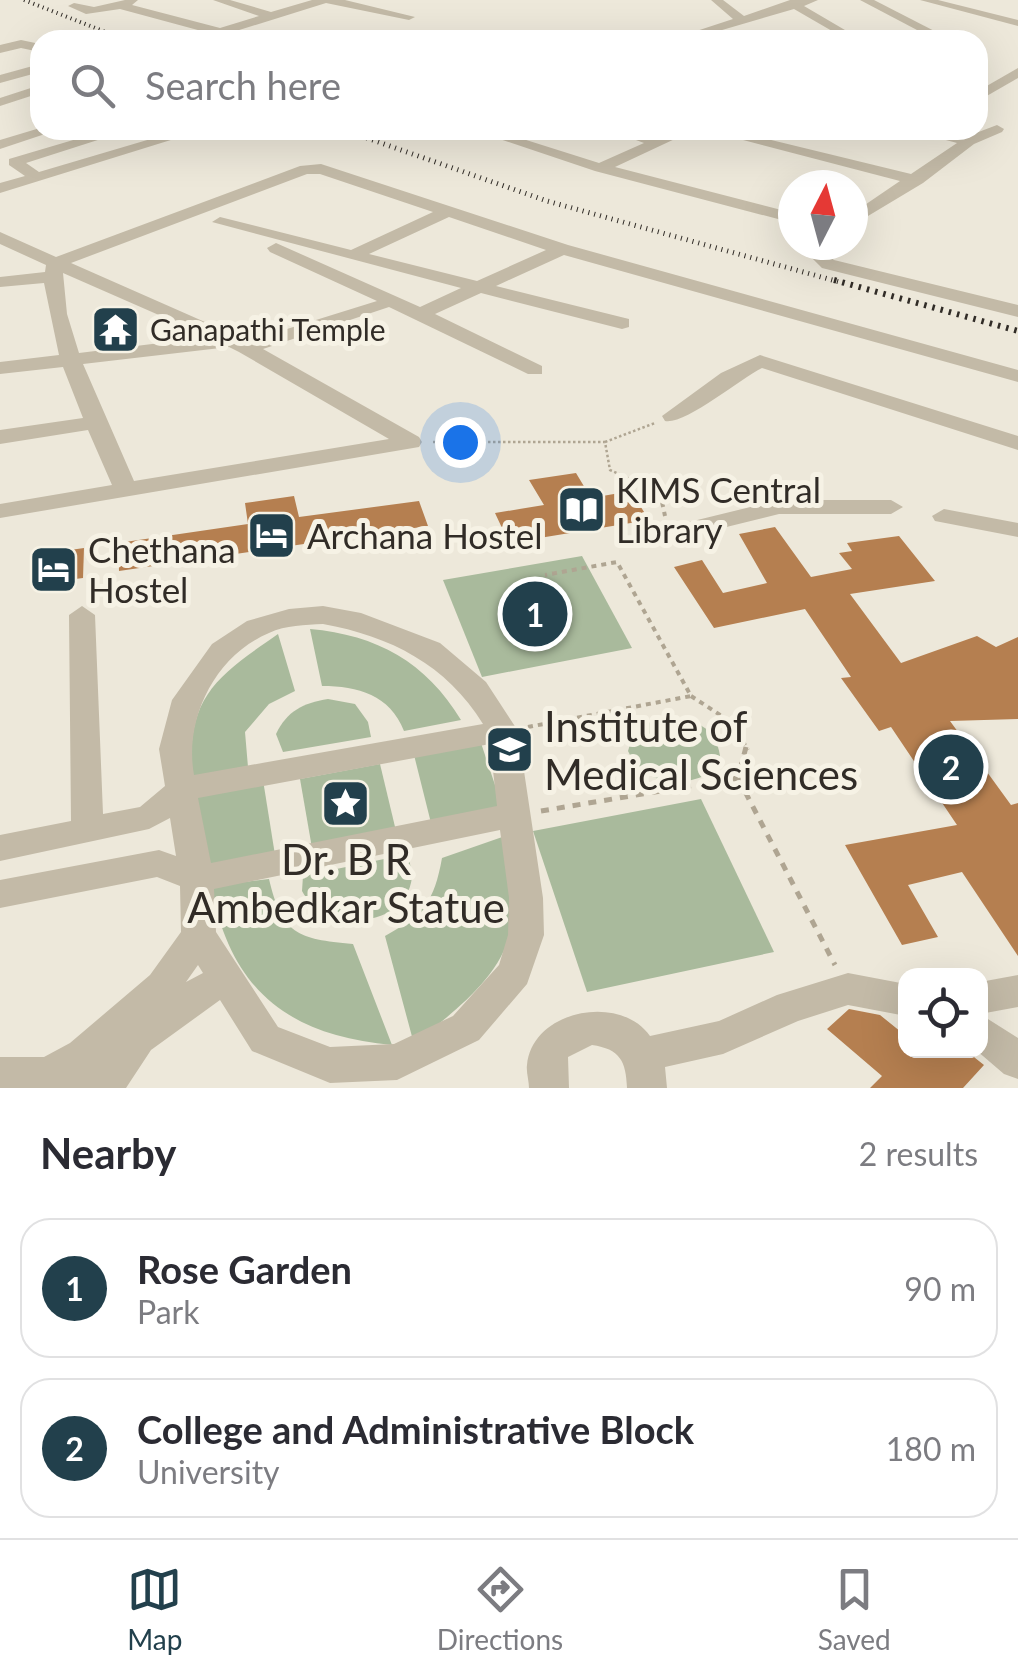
<!DOCTYPE html>
<style>
:root{--surface:#fff;--page:#f7f7f7;--text:#2b2b33;--muted:#7c7c81;--line:#e1e1e2;--accent:#22404c}
body{margin:0;font-family:Lato,sans-serif;background:var(--page);color:var(--text)}
.controls{position:absolute;right:30px;bottom:30px;display:grid;overflow:hidden;border-radius:20px;box-shadow:0 10px 40px #0002}
.controls button{width:90px;height:90px;display:grid;place-items:center;padding:0;border:0;border-bottom:2px solid var(--line);background:var(--surface);color:var(--text);font:50px sans-serif}
.compass{position:absolute;left:778px;top:170px;width:90px;height:90px;border-radius:50%;background:var(--surface);box-shadow:0 10px 40px #0002;rotate:6deg}
.you{position:absolute;left:460px;top:442px;width:35px;height:35px;margin:-25px;border:8px solid #fff;border-radius:50%;background:#1a73e8;box-shadow:0 0 0 15px #1a73e833}
.badge{display:grid;place-items:center;width:65px;height:65px;border-radius:50%;background:var(--accent);color:#fff;font-size:32px;font-weight:700}
.pin{position:absolute;translate:-50% -50%;border:5px solid #fff;box-shadow:0 2px 10px #0006}
.list{margin:0;padding:0;list-style:none}
h2{display:flex;justify-content:space-between;align-items:center;height:130px;margin:0;padding:0 40px;font-size:42px}
h2 small{font-size:32px;font-weight:400;color:var(--muted)}
.list li{display:grid;grid-template-columns:65px 1fr auto;gap:30px;align-items:center;box-sizing:border-box;height:140px;margin:0 20px 20px;padding:0 20px;border:2px solid var(--line);border-radius:30px}
.list b{display:block;font-size:38px;white-space:nowrap}
.list p{margin:0;font-size:32px;white-space:nowrap;color:var(--muted)}
.list em{font-size:32px;font-style:normal;color:var(--muted)}
.icon{flex:none;width:55px;height:55px;fill:none;stroke:currentColor;stroke-width:2;stroke-linecap:round;stroke-linejoin:round}
.map{position:relative;flex:none;width:1018px;height:1088px;overflow:hidden}
.search{position:absolute;background:var(--surface);box-shadow:0 10px 40px #0002;left:30px;right:30px;top:30px;height:110px;display:flex;align-items:center;gap:25px;box-sizing:border-box;padding:0 35px;border-radius:30px;color:var(--muted);font-size:38px}
.sheet{height:450px;background:var(--surface)}
nav{display:flex;justify-content:space-around;align-items:center;box-sizing:border-box;height:140px;border-top:2px solid var(--line);background:var(--surface);font-size:28px;color:var(--muted)}
nav a{display:grid;justify-items:center;gap:5px}
nav .on{color:var(--accent)}
.map>svg:first-child{display:block}
.green{fill:#a9ba9c}
.building{fill:#b57f50}
.lines{fill:none;stroke-linecap:round;stroke-linejoin:round}
.path-far2{stroke:#afa592;stroke-width:2.5;stroke-dasharray:2.5 2.5;stroke-linecap:butt}
.path-far1{stroke:#afa592;stroke-width:4;stroke-dasharray:5 5;stroke-linecap:butt}
.path{stroke:#afa592;stroke-width:5;stroke-dasharray:8 8;stroke-linecap:butt}
.minor{fill:#c3baa7;fill-rule:evenodd}
.rail-far2{stroke:#312c27;stroke-width:4;stroke-dasharray:1 4;stroke-linecap:butt}
.rail-far1{stroke:#312c27;stroke-width:5;stroke-dasharray:1 5;stroke-linecap:butt}
.rail{stroke:#312c27;stroke-width:6;stroke-dasharray:2.5 6;stroke-linecap:butt}
.labels{text-anchor:middle;dominant-baseline:central;stroke-width:10;stroke-linejoin:round;paint-order:stroke}
.far-poi-label{font-size:30px;fill:#312c27;stroke:#f6f2e5;text-anchor:start}
.poi-label{font-size:35px;fill:#312c27;stroke:#f6f2e5;text-anchor:start}
.near-poi-label{font-size:42px;fill:#312c27;stroke:#f6f2e5;text-anchor:start}
</style>
<div class="map">
<svg width="1018" height="1088" viewBox="0 0 1018 1088">
<rect width="100%" height="100%" fill="#ede8da"/>
<g class="green">
<polygon points="582,556 632,648 482,677 443,580"/>
<path d="M 310,629 C 377,635 426,662 461,720 L 404,731 C 390,695 358,686 322,686 Z"/>
<path d="M 278,634 L 295,691 L 269,704 L 245,732 L 248,767 L 192,777 C 186,697 216,677 278,634 Z"/>
<path d="M 328,699 L 355,704 L 368,722 L 371,737 L 283,752 L 276,734 C 287,711 303,703 328,699 Z"/>
<path d="M 667,716 C 693,718 716,727 720,756 L 707,775 C 677,788 642,783 628,751 L 635,728 Z"/>
<polygon points="481,743 503,809 431,823 414,755"/>
<polygon points="380,764 396,831 312,848 300,779"/>
<polygon points="263,780 275,855 199,871 191,794"/>
<polygon points="701,799 774,952 587,992 533,831"/>
<path d="M 508,835 C 509,864 515,899 511,928 C 502,979 450,1014 414,1044 L 385,936 C 424,914 434,902 442,858 Z"/>
<path d="M 408,854 C 409,861 412,870 412,877 C 406,931 324,932 302,891 L 303,876 Z"/>
<path d="M 269,879 C 282,934 297,939 353,944 L 392,1045 C 287,1035 231,990 211,886 Z"/>
</g>
<g class="building">
<polygon points="576,473 591,498 631,491 649,520 509,543 495,513 544,505 529,480"/>
<polygon points="294,496 299,517 419,501 428,526 119,571 118,543 248,524 245,503"/>
<polygon points="775,527 811,577 852,569 839,553 852,551 847,543 899,536 935,581 850,594 901,663 977,636 996,647 1018,637 1018,719 950,721 1011,805 1018,803 1018,956 962,872 908,885 938,937 902,945 845,845 957,825 891,727 879,731 841,678 851,677 805,609 714,628 674,567 702,560 723,593 767,583 739,534"/>
<polygon points="84,548 83,578 45,583 49,553"/>
<polygon points="849,1009 880,1015 906,1036 906,1050 965,1050 984,1065 963,1088 870,1088 882,1076 827,1029"/>
</g>
<g class="lines">
<g class="path-far2">
<polyline points="433,442 605,442 610,470 648,487"/>
<polyline points="605,442 655,423"/>
</g>
<g class="path-far1">
<polyline points="642,484 660,492 665,516"/>
<polyline points="691,696 731,722 748,750"/>
<polyline points="528,727 691,696 617,562 545,575"/>
</g>
<g class="path">
<polyline points="746,747 738,778 835,965"/>
<polyline points="541,811 738,778"/>
</g>
<g class="minor">
<polygon points="125,0 138,0 132,5 220,28 259,16 213,0 230,0 271,12 312,0 345,0 415,17 409,20 326,3 220,36 120,9 86,14 68,6 74,3 94,7"/>
<polygon points="711,0 723,0 744,16 790,0 818,0 804,6 862,40 798,40 832,31 794,9 688,40 669,40 733,19"/>
<polygon points="860,0 874,0 946,37 936,40"/>
<polygon points="920,0 938,0 1018,20 1018,26"/>
<polygon points="21,40 40,44 40,52 21,48 0,53 0,45"/>
<polygon points="40,64 40,72 0,83 0,75"/>
<polygon points="1018,68 1018,78 978,101 978,91"/>
<polygon points="40,85 40,93 0,106 0,98"/>
<polygon points="997,125 1004,129 1002,132 974,144 923,183 853,225 853,213 900,181 705,130 730,130 911,174 957,143 909,130 968,136"/>
<polygon points="40,128 57,130 0,149 0,140"/>
<polygon points="107,130 129,130 26,163 39,172 181,130 203,130 0,193 0,183 25,176 9,165 9,159"/>
<polygon points="473,130 495,130 599,163 644,143 609,130 631,130 657,138 675,130 694,130 615,167 793,213 793,223 595,171"/>
<path d="M 321,164 L 568,245 L 1018,370 L 1018,382 L 564,255 L 496,286 L 629,319 L 629,327 L 622,329 L 481,293 L 435,314 L 542,366 L 542,374 L 528,374 L 389,307 L 263,349 L 419,437 L 422,442 L 419,447 L 0,518 L 0,504 L 112,485 L 88,430 L 0,444 L 0,430 L 83,418 L 63,367 L 0,374 L 0,362 L 59,355 L 44,283 L 0,287 L 0,277 L 45,272 L 46,265 L 0,244 L 0,232 L 56,257 L 300,166 ZM 307,174 L 320,174 L 433,212 L 351,250 L 220,217 L 212,222 L 461,288 L 420,307 L 276,243 L 267,248 L 270,252 L 377,301 L 248,341 L 71,263 ZM 449,217 L 546,250 L 477,281 L 369,254 ZM 63,273 L 209,337 L 79,353 L 67,314 ZM 229,347 L 239,352 L 389,439 L 134,481 L 83,364 Z"/>
<polygon points="818,245 836,245 830,257 834,260 1018,305 1018,317 822,268 812,258"/>
<path d="M 760,355 L 1018,436 L 1018,450 L 762,368 C 740,379 685,425 665,421 L 662,416 L 721,373 Z"/>
<polygon points="779,500 891,500 903,507 891,514 779,514 645,547 633,540 636,535"/>
<polygon points="944,509 1018,523 1018,537 935,521 932,516"/>
<path d="M 82,606 L 95,615 L 103,814 L 140,807 L 165,786 L 159,749 L 172,700 L 212,644 L 247,621 L 289,609 L 323,606 L 361,613 L 440,643 L 486,682 L 518,731 L 543,898 L 544,935 L 527,984 L 479,1040 L 397,1080 L 330,1083 L 252,1051 L 220,1000 L 151,1050 L 126,1088 L 0,1088 L 0,1057 L 44,1057 L 70,1043 L 150,975 L 181,932 L 180,886 L 157,877 L 0,908 L 0,880 L 159,850 L 176,856 L 170,818 L 149,829 L 0,861 L 0,835 L 71,821 L 69,615 ZM 323,624 C 390,636 447,665 483,724 L 194,775 C 184,720 214,656 269,633 C 286,625 305,625 323,624 ZM 490,744 L 497,806 L 211,863 L 198,798 ZM 500,830 L 509,898 L 508,935 L 499,965 L 453,1016 L 394,1044 L 330,1047 L 278,1027 L 216,932 L 214,889 ZM 198,965 L 203,973 L 186,982 Z"/>
<path d="M 848,973 L 906,984 L 906,1016 L 848,1005 L 798,1021 L 723,1054 L 665,1067 L 667,1088 L 627,1088 C 626,1061 620,1049 592,1045 L 568,1057 L 569,1088 L 529,1088 C 529,1081 526,1072 527,1065 C 532,1010 620,993 650,1036 L 719,1021 L 777,995 Z"/>
<polygon points="1018,975 1018,1007 980,1014 980,982"/>
<polygon points="980,1014 1018,1038 1018,1079 1004,1074 976,1050 980,1050"/>
</g>
<polyline class="rail-far2" points="24,0 126,40"/>
<polyline class="rail-far1" points="344,130 547,201 843,283"/>
<polyline class="rail" points="834,280 1018,331"/>
</g>
<defs>
<symbol id="temple-square" viewBox="-11 -11 22 22"><rect x="-9" y="-9" width="18" height="18" rx="4" fill="#22404c" stroke="#f6f2e5"/><path d="M0-6L5-2H3V0L6.5 2.5H4V6H1.5V3h-3V6H-4V2.5H-6.5L-3 0V-2H-5Z" fill="#fff"/></symbol>
<symbol id="library-square" viewBox="-11 -11 22 22"><rect x="-9" y="-9" width="18" height="18" rx="4" fill="#22404c" stroke="#f6f2e5"/><path d="M-6-4Q-3-5.5-.7-3.5V5Q-3 3-6 4ZM6-4Q3-5.5 .7-3.5V5Q3 3 6 4Z" fill="#fff"/></symbol>
<symbol id="hotel-square" viewBox="-11 -11 22 22"><rect x="-9" y="-9" width="18" height="18" rx="4" fill="#22404c" stroke="#f6f2e5"/><path d="M-6-4.5h1.5V1H6V5H4.5V3h-9V5H-6ZM-4 0a1.8 1.8 0 1 1 3.6 0ZM.5 0V-2.5h3Q6-2.5 6 0Z" fill="#fff"/></symbol>
<symbol id="university-square" viewBox="-11 -11 22 22"><rect x="-9" y="-9" width="18" height="18" rx="4" fill="#22404c" stroke="#f6f2e5"/><path d="M0-5L7-2L0 1L-7-2ZM-4 1L0 2.5L4 1V4Q0 6-4 4Z" fill="#fff"/></symbol>
<symbol id="sight-square" viewBox="-11 -11 22 22"><rect x="-9" y="-9" width="18" height="18" rx="4" fill="#22404c" stroke="#f6f2e5"/><path d="M0-6L1.8-2.2L6-1.7L2.9 1.2L3.7 5.4L0 3.3L-3.7 5.4L-2.9 1.2L-6-1.7L-1.8-2.2Z" fill="#fff"/></symbol>
</defs>
<g fill-rule="evenodd">
<use href="#temple-square" x="88" y="302" width="55" height="55"/>
<use href="#library-square" x="554" y="482" width="55" height="55"/>
<use href="#hotel-square" x="244" y="508" width="55" height="55"/>
<use href="#hotel-square" x="26" y="542" width="55" height="55"/>
<use href="#university-square" x="482" y="722" width="55" height="55"/>
<use href="#sight-square" x="318" y="776" width="55" height="55"/>
</g>
<g class="labels">
<g class="far-poi-label">
<text x="150" y="329">Ganapathi Temple</text>
</g>
<g class="poi-label">
<text x="616" y="489">KIMS Central<tspan x="616" dy="40">Library</tspan></text>
<text x="307" y="535">Archana Hostel</text>
<text x="88" y="549">Chethana<tspan x="88" dy="40">Hostel</tspan></text>
</g>
<g class="near-poi-label">
<text x="544" y="726">Institute of<tspan x="544" dy="48">Medical Sciences</tspan></text>
<text x="346" y="859" text-anchor="middle">Dr. B R<tspan x="346" dy="48">Ambedkar Statue</tspan></text>
</g>
</g>
</svg>
<div class="controls">
<button><svg class="icon" aria-label="locate" viewBox="0 0 24 24"><circle cx="12" cy="12" r="6"/><path d="M12 2v4M12 18v4M2 12h4M18 12h4"/></svg></button>
</div>
<svg class="compass" viewBox="-18 -18 36 36"><path d="M0-13l5 13h-10z" fill="#e53935"/><path d="M0 13l5-13h-10z" fill="#7c7c81"/></svg>
<div class="you"></div>
<div class="pin badge" style="left:535px;top:614px">1</div>
<div class="pin badge" style="left:951px;top:767px">2</div>
<div class="search"><svg class="icon" aria-label="search" viewBox="0 0 24 24"><circle cx="10" cy="10" r="6"/><path d="M15 15l6 6"/></svg>Search here</div>
</div>
<section class="sheet">
<h2>Nearby<small>2 results</small></h2>
<ul class="list">
<li><span class="badge">1</span><div><b>Rose Garden</b><p>Park</p></div><em>90 m</em></li>
<li><span class="badge">2</span><div><b>College and Administrative Block</b><p>University</p></div><em>180 m</em></li>
</ul>
</section>
<nav>
<a class="on"><svg class="icon" aria-label="map" viewBox="0 0 24 24"><path d="M3 6l6-2 6 2 6-2v14l-6 2-6-2-6 2zM9 4v14M15 6v14"/></svg>Map</a>
<a><svg class="icon" aria-label="directions" viewBox="0 0 24 24"><path d="M12 3l9 9-9 9-9-9zM9 14v-3h6M13 9l2 2-2 2"/></svg>Directions</a>
<a><svg class="icon" aria-label="saved" viewBox="0 0 24 24"><path d="M7 4h10v16l-5-4-5 4z"/></svg>Saved</a>
</nav>
